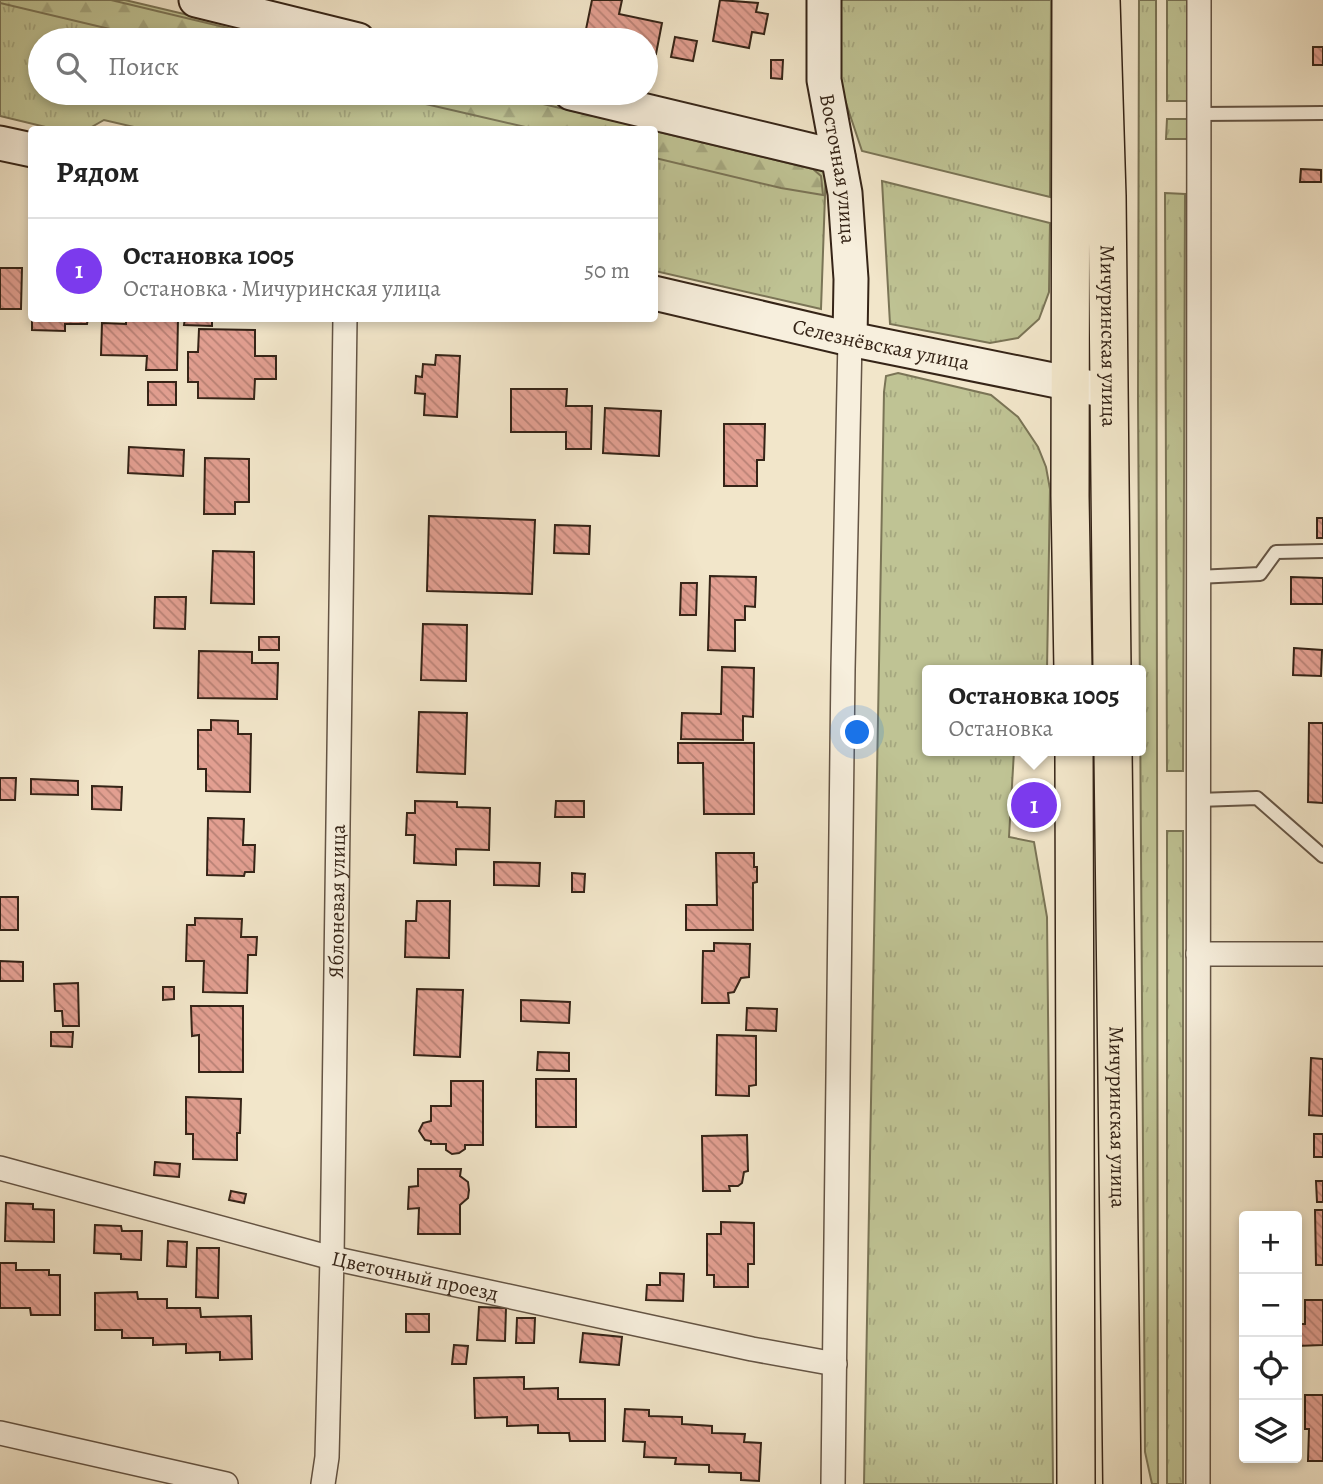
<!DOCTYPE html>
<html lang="ru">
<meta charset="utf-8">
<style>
:root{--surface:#fff;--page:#f6f6f6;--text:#222;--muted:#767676;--line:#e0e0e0;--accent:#7c3aed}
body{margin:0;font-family:Alegreya,serif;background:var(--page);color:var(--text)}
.controls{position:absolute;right:21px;bottom:21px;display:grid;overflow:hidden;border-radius:7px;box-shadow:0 4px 10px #0003}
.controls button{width:63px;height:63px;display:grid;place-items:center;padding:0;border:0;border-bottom:2px solid var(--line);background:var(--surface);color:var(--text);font:35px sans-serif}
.you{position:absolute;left:858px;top:733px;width:24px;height:24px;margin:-18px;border:5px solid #fff;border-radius:50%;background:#1a73e8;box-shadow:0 0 0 10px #1a73e833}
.badge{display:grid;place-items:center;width:46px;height:46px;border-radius:50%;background:var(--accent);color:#fff;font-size:23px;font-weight:700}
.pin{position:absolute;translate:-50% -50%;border:4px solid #fff;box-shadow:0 2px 7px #0006}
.popup{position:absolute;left:922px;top:665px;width:224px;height:91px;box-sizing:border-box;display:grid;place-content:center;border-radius:7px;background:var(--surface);filter:drop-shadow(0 2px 5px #0005);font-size:23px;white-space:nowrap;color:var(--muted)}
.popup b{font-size:26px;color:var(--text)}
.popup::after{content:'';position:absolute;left:50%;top:100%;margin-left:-14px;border:14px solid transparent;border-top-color:var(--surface)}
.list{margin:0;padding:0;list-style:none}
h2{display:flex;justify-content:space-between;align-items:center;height:91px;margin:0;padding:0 28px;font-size:30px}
h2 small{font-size:23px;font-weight:400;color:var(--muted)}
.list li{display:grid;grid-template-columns:46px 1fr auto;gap:21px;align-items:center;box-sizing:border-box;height:105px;padding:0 28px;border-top:2px solid var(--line)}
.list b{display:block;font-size:26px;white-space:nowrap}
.list p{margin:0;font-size:23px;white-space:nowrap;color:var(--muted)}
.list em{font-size:23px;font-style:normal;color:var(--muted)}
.icon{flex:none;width:38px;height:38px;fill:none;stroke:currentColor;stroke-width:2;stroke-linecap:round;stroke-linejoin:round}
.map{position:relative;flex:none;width:1323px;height:1484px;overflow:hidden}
.search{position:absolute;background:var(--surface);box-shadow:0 4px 10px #0003;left:28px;top:28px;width:630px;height:77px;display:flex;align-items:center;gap:18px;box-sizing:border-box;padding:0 24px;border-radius:38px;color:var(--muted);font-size:26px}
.panel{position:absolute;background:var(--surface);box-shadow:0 4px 10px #0003;left:28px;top:126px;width:630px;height:196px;border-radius:7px}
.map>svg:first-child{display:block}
.grass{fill:url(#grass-tufts);stroke:#7a7456;stroke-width:2}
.forest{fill:url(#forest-firs);stroke:#7a7456;stroke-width:2}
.building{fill:url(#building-back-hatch);stroke:#352417;stroke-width:2}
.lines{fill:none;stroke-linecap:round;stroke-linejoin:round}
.lane-casing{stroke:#645444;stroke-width:16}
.street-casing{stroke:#645444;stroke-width:26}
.secondary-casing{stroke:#352417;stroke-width:37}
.primary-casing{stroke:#352417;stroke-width:40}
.lane{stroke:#f7efdd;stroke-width:12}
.street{stroke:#f7efdd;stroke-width:23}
.secondary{stroke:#f7efdd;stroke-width:33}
.primary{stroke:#f2e6ca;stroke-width:37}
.labels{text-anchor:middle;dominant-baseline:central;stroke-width:5;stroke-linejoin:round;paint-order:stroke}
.street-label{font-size:21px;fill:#352417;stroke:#f7efdd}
</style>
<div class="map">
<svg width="1323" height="1484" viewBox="0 0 1323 1484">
<defs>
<pattern id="grass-tufts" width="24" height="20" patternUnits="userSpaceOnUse" patternTransform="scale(1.75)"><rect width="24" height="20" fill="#bfc394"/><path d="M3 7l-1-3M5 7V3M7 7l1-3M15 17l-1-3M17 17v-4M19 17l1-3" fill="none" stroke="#a5a77f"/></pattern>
<pattern id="forest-firs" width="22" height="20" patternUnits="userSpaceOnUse" patternTransform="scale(1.75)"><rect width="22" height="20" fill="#bfc394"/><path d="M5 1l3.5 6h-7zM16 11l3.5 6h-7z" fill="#a5a77f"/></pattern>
<pattern id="building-back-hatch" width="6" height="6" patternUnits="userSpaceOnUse" patternTransform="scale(1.75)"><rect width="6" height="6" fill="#e29f91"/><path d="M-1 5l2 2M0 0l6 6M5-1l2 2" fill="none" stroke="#b88175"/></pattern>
</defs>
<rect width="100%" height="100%" fill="#f2e6ca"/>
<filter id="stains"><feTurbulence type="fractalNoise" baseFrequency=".00286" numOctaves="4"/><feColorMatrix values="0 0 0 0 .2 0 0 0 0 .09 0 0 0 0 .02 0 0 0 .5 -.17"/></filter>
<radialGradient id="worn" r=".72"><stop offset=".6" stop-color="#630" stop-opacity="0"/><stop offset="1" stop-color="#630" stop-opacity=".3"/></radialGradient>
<g class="grass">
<polygon points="0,0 125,0 294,40 40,40 40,93 515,93 826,167 821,309 655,271 654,130 147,130 104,120 88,129 58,130 0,116"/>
<polygon points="839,0 1051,0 1050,197 862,151 838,79"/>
<polygon points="1139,0 1156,0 1158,1484 1152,1484 1145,1452 1138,401"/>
<rect x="1167" y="0" width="21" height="101"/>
<polygon points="1167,119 1187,119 1187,139 1166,139"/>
<polygon points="882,181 1050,223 1049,292 1039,319 1018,338 990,343 890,324"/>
<polygon points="1165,193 1185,194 1183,771 1167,771"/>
<polygon points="898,373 991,395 1018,417 1038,447 1046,467 1050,489 1047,670 927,670 927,751 1014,751 1009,837 1034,842 1047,917 1053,1484 864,1484 884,392 886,376"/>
<rect x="1167" y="831" width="16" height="653"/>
</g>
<g class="forest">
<polygon points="0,0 111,0 278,40 156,40 0,3"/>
<polygon points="378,93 496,93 649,129 534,129"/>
<polygon points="655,131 813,169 821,176 823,195 781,188 655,158"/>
</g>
<g class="building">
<polygon points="592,0 622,0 619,14 662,23 656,54 646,52 646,40 584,39"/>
<polygon points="720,0 758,3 756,12 768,14 764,34 752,32 749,48 713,41"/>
<polygon points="675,37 697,41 693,61 671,57"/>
<rect x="1313" y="47" width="10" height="18"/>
<polygon points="771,60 783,60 782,79 771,78"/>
<polygon points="1301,169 1321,170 1321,182 1300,182"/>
<polygon points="0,268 22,268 21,309 0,309"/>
<polygon points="32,318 88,318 87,324 65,324 65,331 32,330"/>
<polygon points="126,318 178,318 177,370 146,370 147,356 101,355 102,323 126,324"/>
<polygon points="185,318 212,318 212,326 184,325"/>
<polygon points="199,329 255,330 255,356 276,356 276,379 255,379 254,399 198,398 198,382 188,382 188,352 198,352"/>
<polygon points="436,355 460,356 457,417 424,415 425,394 415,393 416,376 422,377 423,364 435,365"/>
<rect x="148" y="382" width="28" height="23"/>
<polygon points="511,389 567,389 566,406 592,406 591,449 566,449 566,432 511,432"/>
<polygon points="605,408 661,411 659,456 603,453"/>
<polygon points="724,424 765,424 764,460 757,460 757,486 724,486"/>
<polygon points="129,447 184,450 183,476 128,473"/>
<polygon points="205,458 249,459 249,502 235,502 235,514 204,514"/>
<polygon points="429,516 535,520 532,594 427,591"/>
<rect x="1317" y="518" width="6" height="20"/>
<polygon points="555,525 590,526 589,554 554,553"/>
<polygon points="213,551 254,552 254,604 211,603"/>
<polygon points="710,576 756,577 755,607 745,606 745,620 735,620 735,651 708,650"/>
<polygon points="1291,577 1323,578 1323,604 1291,604"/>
<polygon points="681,583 697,583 696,615 680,615"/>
<polygon points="155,597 186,597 185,629 154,628"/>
<polygon points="423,624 467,625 466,681 421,680"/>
<rect x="259" y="637" width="20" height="13"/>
<polygon points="1294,648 1322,650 1321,676 1293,675"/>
<polygon points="199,651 252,652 252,663 278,663 277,699 198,698"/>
<polygon points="722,667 754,668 753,717 743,716 743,740 681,739 682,713 721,714"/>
<polygon points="419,712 467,713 465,774 417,772"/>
<polygon points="211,720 238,721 238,734 251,734 250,792 206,791 206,769 198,769 198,730 211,730"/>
<polygon points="1309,723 1323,723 1323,803 1308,802"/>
<polygon points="678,743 754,743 754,814 704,814 703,763 678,763"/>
<polygon points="0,778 16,778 15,800 0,800"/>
<polygon points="31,779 78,781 78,795 31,794"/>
<polygon points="92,786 122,787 121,810 92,809"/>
<polygon points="415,801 457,802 457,807 490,808 489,850 456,849 456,865 414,863 415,835 406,835 407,813 415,813"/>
<polygon points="556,801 584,801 584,817 555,817"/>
<polygon points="208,818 244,819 243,845 255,845 254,872 245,872 244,876 207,875"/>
<polygon points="716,853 754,853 754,867 757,867 757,882 753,883 753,930 686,930 686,905 717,905"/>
<polygon points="494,862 540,863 539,886 494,885"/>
<polygon points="572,873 585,874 584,892 572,892"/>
<rect x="0" y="897" width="18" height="33"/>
<polygon points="417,901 450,901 449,958 405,957 406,921 416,921"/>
<polygon points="195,918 242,919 241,937 257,937 256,955 248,955 247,993 203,992 204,961 186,961 187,925 195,925"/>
<polygon points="714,943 750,944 749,977 741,978 734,992 728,993 729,1003 702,1003 703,951 714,951"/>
<polygon points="0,961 23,962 23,981 0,981"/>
<polygon points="78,983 79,1026 63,1026 62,1011 55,1011 54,984"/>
<polygon points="163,987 174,987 174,999 163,1000"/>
<polygon points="417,989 463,990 460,1057 414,1055"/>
<polygon points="521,1000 570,1002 569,1023 521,1021"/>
<polygon points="191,1006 243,1006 243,1072 199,1072 199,1035 192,1036"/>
<polygon points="747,1008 777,1009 776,1031 746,1030"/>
<polygon points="51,1032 73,1032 72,1047 51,1046"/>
<polygon points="717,1035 756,1036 756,1085 749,1086 749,1096 716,1095"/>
<polygon points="538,1052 569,1053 569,1071 537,1070"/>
<polygon points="1311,1058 1323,1059 1323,1116 1309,1115"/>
<rect x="536" y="1079" width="40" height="48"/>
<polygon points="451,1081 483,1081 483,1145 465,1145 465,1149 459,1153 452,1154 446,1150 446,1144 431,1144 431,1141 425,1140 419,1131 423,1123 431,1121 431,1106 451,1106"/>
<polygon points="186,1097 241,1099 240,1133 237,1133 237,1160 193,1159 193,1134 186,1134"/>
<rect x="1314" y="1134" width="9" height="23"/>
<polygon points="747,1135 748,1171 744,1172 742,1183 738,1186 729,1186 730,1191 703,1191 702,1136"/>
<polygon points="155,1162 180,1164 179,1177 154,1175"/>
<polygon points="418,1169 461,1169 460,1176 468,1182 469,1190 468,1198 460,1205 460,1234 418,1234 419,1208 408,1209 409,1187 418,1186"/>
<polygon points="1316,1181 1323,1181 1323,1202 1317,1202"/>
<polygon points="231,1191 246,1194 244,1203 229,1200"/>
<polygon points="6,1203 33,1204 33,1209 54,1210 54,1242 5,1241"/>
<polygon points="1315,1210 1323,1210 1323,1265 1316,1265"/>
<polygon points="721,1222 754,1223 754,1264 748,1264 748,1287 714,1287 714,1275 707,1275 707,1234 721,1234"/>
<polygon points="95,1225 121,1226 122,1231 142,1231 141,1260 121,1259 121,1254 94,1253"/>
<polygon points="168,1241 187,1242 186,1267 167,1266"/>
<polygon points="197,1248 219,1248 218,1298 196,1297"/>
<polygon points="0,1263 16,1263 16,1270 49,1270 49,1275 60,1275 60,1315 31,1315 30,1308 0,1308"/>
<polygon points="660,1273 684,1274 683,1301 646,1300 647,1285 660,1285"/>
<polygon points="137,1292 138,1299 167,1299 167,1308 200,1308 201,1317 251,1316 252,1359 220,1360 220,1352 186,1353 186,1344 153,1345 153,1338 122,1338 122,1330 95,1330 95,1293"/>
<polygon points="1305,1300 1323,1300 1323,1345 1297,1346 1297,1324 1305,1324"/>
<polygon points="479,1307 506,1308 505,1341 477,1340"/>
<rect x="406" y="1314" width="23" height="18"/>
<polygon points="517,1318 535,1318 534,1343 516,1343"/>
<polygon points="583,1333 622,1337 619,1365 580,1362"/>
<polygon points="454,1345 468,1346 466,1364 452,1364"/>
<polygon points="524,1377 524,1389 558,1388 558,1399 605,1399 605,1441 570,1441 569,1433 538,1433 538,1425 507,1426 507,1417 475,1418 474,1378"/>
<polygon points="1305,1395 1323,1395 1323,1461 1308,1461 1309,1429 1305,1429"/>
<polygon points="625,1409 649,1410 649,1416 682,1417 682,1424 712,1426 712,1433 745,1434 744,1442 761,1443 759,1481 741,1480 741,1473 709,1472 709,1465 675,1464 676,1458 644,1457 645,1442 623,1441"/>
</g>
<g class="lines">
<defs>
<g id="lane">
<polyline points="1199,114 1323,113"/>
<polyline points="1197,577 1260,574 1276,552 1323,551"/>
<polyline points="1198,800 1257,798 1323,856"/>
</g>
<g id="street">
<polyline points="1198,954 1323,954"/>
<path id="s1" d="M 0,1168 L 332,1258 L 752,1349 L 835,1364"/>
<polyline points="0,1433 226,1484"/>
<path id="s2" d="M 323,1484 L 327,1457 L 332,1258 L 345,318"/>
<polyline points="833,1484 843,669 850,339"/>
<polyline points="1198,1484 1199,0"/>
</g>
<g id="secondary">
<polyline points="196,0 358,40"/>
<path id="s3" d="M 824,0 L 824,80 L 845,193 L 851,279 L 850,339"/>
<polyline points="571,93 838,157"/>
<polyline points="0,143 32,150"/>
<path id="s4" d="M 654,293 L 850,339 L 1097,389"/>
</g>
<g id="primary">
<polyline points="1071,0 1070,496 1073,670"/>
<path id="s5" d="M 1101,0 L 1107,196 L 1112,670"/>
<polyline points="1074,751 1076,1484"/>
<path id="s6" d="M 1113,751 L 1122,1484"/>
</g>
</defs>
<use href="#lane" class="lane-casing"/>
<use href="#street" class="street-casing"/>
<use href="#secondary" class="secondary-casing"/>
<use href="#primary" class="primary-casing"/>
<use href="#lane" class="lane"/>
<use href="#street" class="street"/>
<use href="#secondary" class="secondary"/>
<use href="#primary" class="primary"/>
</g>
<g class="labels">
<g class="street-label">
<text stroke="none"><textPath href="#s3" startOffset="170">Восточная улица</textPath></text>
<text stroke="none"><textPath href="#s5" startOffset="336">Мичуринская улица</textPath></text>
<text stroke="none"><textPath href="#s4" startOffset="233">Селезнёвская улица</textPath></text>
<text stroke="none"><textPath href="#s2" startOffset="583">Яблоневая улица</textPath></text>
<text stroke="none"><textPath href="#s6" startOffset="366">Мичуринская улица</textPath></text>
<text stroke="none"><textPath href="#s1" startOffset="429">Цветочный проезд</textPath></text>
</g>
</g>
<rect width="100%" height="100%" filter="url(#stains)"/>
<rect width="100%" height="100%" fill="url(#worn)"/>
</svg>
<div class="controls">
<button>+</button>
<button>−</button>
<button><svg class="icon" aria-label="locate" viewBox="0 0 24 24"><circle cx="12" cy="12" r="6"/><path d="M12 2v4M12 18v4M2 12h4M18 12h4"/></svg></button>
<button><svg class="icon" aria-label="layers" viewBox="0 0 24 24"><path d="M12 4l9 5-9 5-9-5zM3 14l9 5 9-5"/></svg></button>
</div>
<div class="you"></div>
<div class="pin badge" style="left:1034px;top:805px">1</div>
<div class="popup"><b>Остановка 1005</b>Остановка</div>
<div class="search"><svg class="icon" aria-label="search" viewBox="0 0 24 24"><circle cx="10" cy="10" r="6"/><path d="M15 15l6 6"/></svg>Поиск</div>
<section class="panel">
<h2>Рядом<small></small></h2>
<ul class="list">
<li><span class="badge">1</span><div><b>Остановка 1005</b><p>Остановка · Мичуринская улица</p></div><em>50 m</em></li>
</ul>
</section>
</div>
